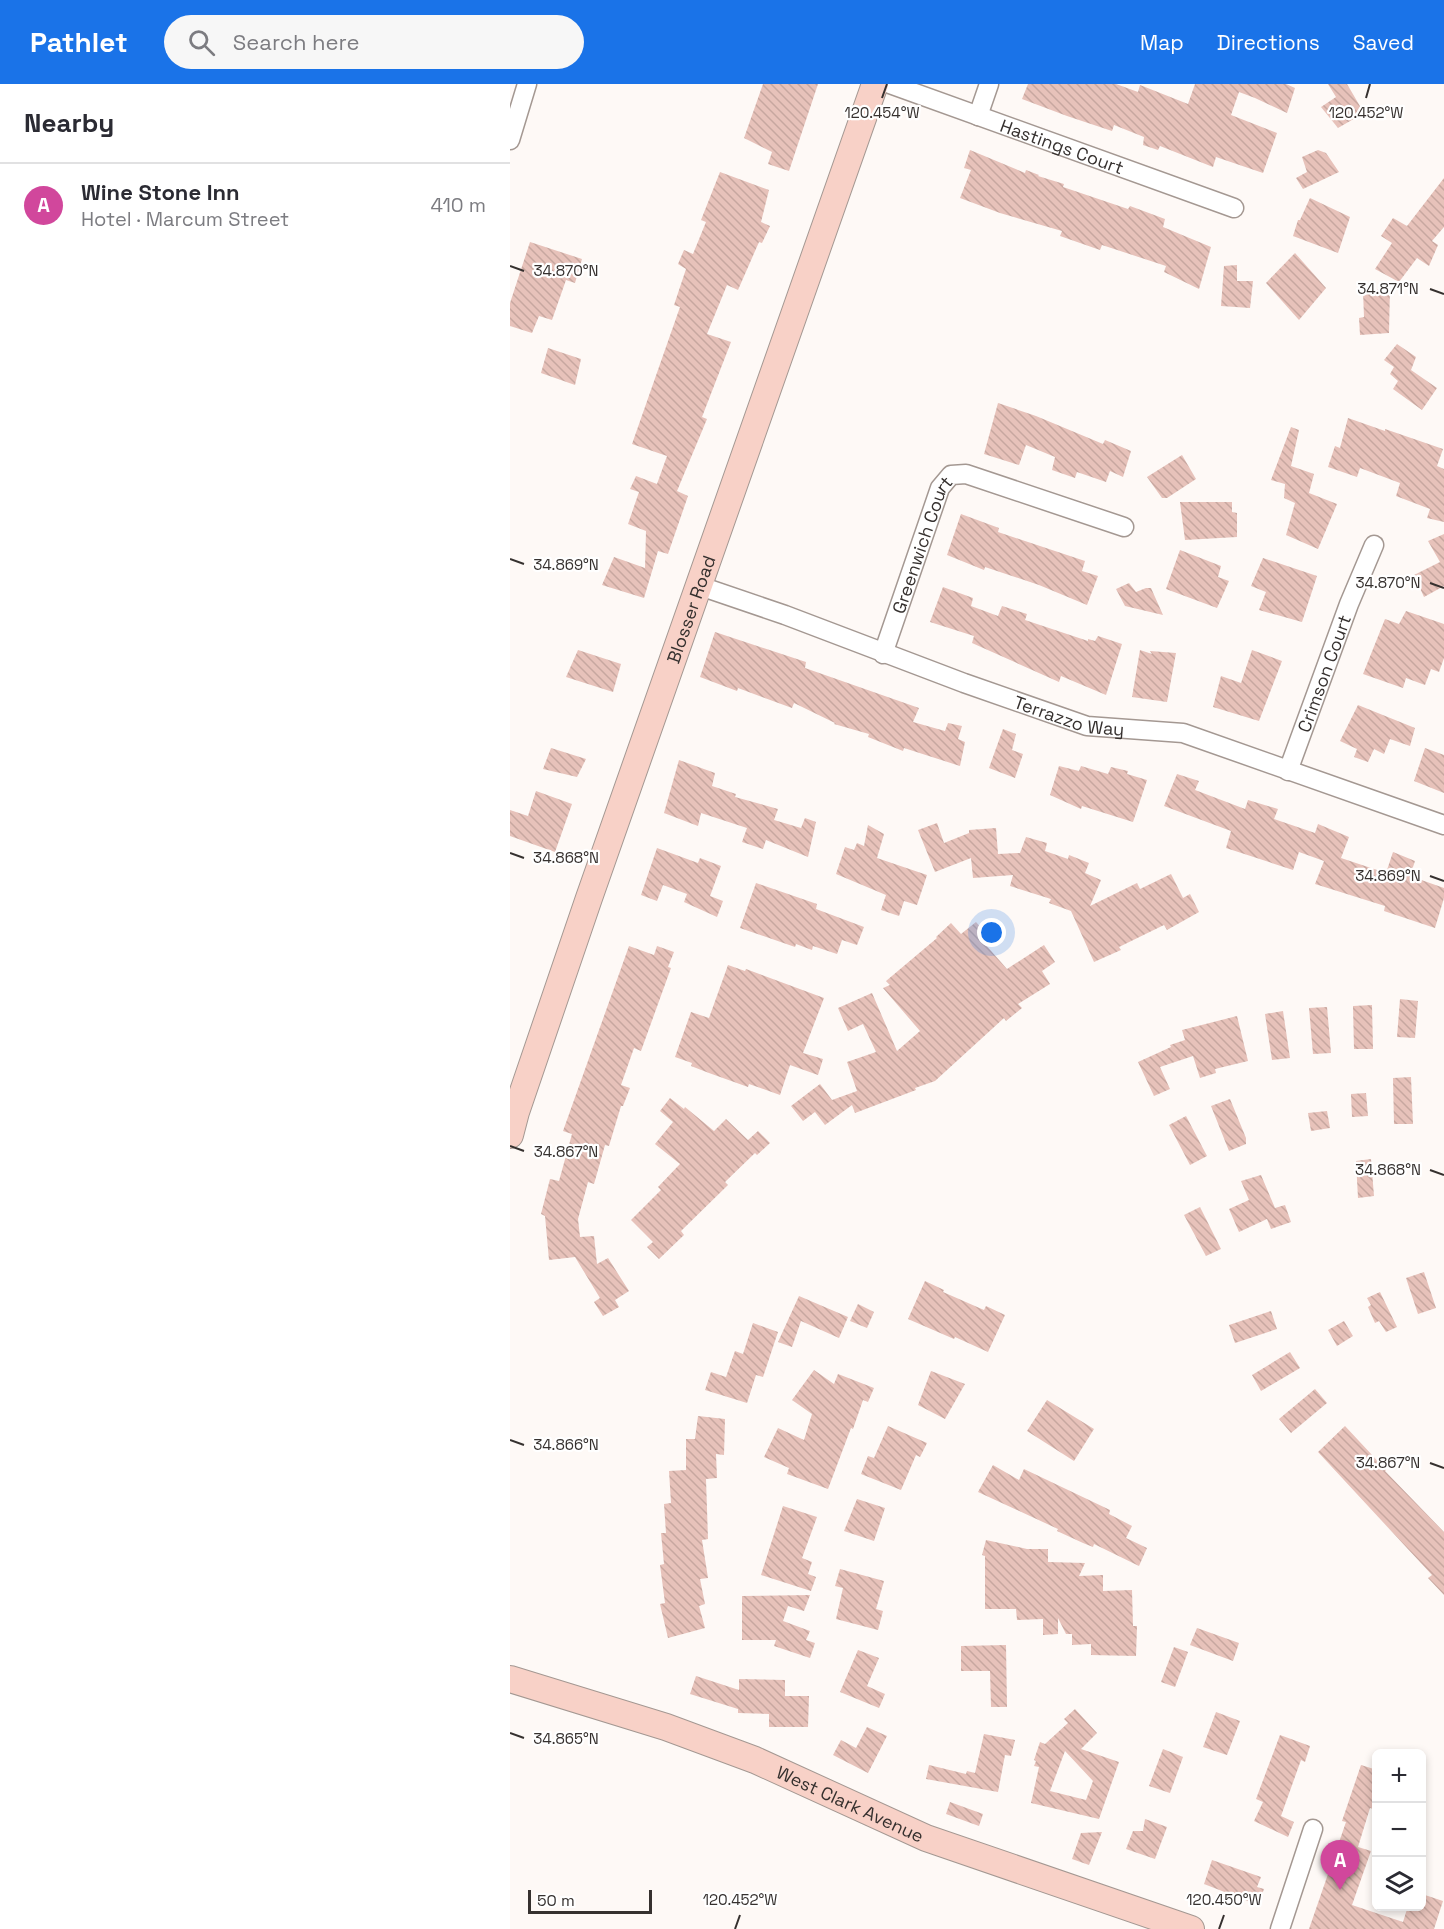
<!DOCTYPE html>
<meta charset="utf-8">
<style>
:root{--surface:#fff;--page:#f7f7f7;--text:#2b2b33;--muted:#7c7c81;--line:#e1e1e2;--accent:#1a73e8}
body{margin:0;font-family:"Space Grotesk",sans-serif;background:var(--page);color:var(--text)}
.controls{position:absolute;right:18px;bottom:18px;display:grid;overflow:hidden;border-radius:9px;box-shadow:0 3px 9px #0003}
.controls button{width:54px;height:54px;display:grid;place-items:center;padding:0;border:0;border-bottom:2px solid var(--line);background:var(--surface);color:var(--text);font:30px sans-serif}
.scale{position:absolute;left:18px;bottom:15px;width:124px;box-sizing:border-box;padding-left:6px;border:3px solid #36312f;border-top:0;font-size:16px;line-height:21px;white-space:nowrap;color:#36312f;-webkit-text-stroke:4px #fff;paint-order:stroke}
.you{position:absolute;left:482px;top:849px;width:21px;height:21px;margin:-15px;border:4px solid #fff;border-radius:50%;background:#1a73e8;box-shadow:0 0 0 9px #1a73e833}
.badge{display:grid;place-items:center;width:39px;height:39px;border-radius:50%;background:var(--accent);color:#fff;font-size:20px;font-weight:700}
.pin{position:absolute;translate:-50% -50px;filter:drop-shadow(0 2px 3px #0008)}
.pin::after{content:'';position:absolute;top:32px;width:21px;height:18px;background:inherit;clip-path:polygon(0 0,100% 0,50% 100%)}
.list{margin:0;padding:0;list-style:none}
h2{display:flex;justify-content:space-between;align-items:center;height:78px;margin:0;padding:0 24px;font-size:26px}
h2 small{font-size:20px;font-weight:400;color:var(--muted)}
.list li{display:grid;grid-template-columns:39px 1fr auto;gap:18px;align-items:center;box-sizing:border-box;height:84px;padding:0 24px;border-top:2px solid var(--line)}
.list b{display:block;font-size:22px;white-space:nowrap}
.list p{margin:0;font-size:20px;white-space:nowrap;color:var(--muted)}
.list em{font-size:20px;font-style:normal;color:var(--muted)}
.icon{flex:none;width:33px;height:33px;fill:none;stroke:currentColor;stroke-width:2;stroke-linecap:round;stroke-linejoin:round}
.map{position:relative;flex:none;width:934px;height:1845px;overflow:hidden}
header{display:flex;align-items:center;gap:36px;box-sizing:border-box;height:84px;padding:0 30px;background:var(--accent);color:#fff}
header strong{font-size:28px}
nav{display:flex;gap:33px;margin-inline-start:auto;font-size:21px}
.search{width:420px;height:54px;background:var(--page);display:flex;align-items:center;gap:15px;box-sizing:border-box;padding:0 21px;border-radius:33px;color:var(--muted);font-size:22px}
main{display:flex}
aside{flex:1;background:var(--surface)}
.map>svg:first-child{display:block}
.building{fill:url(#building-back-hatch);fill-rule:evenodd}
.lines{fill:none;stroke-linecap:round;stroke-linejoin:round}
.street-casing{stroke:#a49892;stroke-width:21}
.secondary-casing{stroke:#a49892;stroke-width:28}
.street{stroke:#fff;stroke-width:18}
.secondary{stroke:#f8d1c7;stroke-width:26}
.ticks{fill:none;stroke:#36312f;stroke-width:2}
.labels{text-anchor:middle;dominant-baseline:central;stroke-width:4.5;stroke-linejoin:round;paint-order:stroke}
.street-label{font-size:18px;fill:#36312f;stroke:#fff}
.ticks-label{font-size:15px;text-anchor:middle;fill:#36312f;stroke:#fff;stroke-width:4.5;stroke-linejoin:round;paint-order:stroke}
</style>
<header>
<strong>Pathlet</strong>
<div class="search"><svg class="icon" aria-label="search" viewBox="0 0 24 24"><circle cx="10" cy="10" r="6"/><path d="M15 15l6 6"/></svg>Search here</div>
<nav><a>Map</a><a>Directions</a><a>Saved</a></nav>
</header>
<main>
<aside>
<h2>Nearby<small></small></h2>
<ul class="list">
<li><span class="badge" style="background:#d1479c">A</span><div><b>Wine Stone Inn</b><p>Hotel · Marcum Street</p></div><em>410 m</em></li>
</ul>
</aside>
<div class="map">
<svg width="934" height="1845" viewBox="0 0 934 1845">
<defs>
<pattern id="building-back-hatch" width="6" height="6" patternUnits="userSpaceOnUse" patternTransform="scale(1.5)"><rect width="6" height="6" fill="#e7c2ba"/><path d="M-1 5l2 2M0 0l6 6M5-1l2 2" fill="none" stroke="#c7a7a0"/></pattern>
</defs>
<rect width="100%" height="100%" fill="#fef9f6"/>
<g class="building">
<polygon points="253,0 308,0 279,87 258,80 262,68 234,54"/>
<polygon points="518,0 606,0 628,8 630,1 678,20 685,0 776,0 785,4 777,29 745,14 729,8 721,31 767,49 753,89 706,73 703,83 650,62 648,66 633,61 634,53 604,41 602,47 557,32 512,15"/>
<polygon points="818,0 837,0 854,29 828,44 811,23 826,13"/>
<polygon points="460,66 515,89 516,86 529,91 528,92 554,100 553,103 618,125 620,122 655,135 653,143 701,163 689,205 654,188 656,182 592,161 590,166 550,152 552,147 490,129 450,114 461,86 454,84"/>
<polygon points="808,66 816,69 829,88 793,105 786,94 797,88 792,73"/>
<polygon points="210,88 259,106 251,138 260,142 252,159 249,158 228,206 217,201 197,250 221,258 192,333 197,335 167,407 178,412 158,470 148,467 134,514 92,501 104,473 135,484 136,447 118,440 129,408 120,405 126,392 147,400 157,372 122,360 170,223 164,221 176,185 168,180 174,166 183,170 196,138 191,136"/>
<polygon points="934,94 934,143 922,157 928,161 919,182 907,174 889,198 865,185 882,159 871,152 883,134 897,142"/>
<polygon points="800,114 840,133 828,169 783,152 788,136 790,136"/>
<polygon points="20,158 72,175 65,199 56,196 42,236 29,232 22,249 0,242 0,219"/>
<polygon points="785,169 816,204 789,236 756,199"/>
<polygon points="727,181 727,197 743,197 740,224 711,222 714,182"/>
<polygon points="880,204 879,249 850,251 849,234 854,233 853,207"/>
<polygon points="887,260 906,273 901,286 927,304 912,326 883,305 888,297 880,290 884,283 874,276"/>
<polygon points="38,264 71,275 65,301 31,289"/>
<polygon points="488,319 526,332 593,360 595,356 621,367 613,393 600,387 596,398 567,388 565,394 542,386 545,373 516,361 509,381 474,370"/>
<polygon points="838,334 875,347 875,345 933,365 927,382 934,385 934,438 917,434 920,425 886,412 890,399 850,384 847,393 818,383 825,362 830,364"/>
<polygon points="781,343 789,346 781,382 804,390 799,409 827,420 808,465 776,451 785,419 774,414 775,400 761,396"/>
<polygon points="672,371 686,395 657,414 652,414 637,393"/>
<polygon points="670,418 722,418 722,428 727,429 727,453 675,456"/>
<polygon points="451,430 489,444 488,448 575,477 572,487 588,492 577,521 529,501 475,483 474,486 437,471"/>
<polygon points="934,450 934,502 914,513 904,491 930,478 918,457"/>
<polygon points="670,466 711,482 708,493 719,497 707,524 656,505"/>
<polygon points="753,474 807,492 792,538 749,526 756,508 741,502"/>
<polygon points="619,499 626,508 636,504 641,504 653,531 615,522 606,505"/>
<polygon points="433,503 463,514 461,522 488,532 492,522 517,530 515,536 578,557 578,555 585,557 588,552 612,560 596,611 551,592 549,598 462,559 464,552 420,538"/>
<polygon points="896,527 934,540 934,574 929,588 921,585 915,601 896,594 893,604 853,590 875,535 889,540"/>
<polygon points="205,548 296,578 295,584 409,624 403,638 435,647 438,639 452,642 448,655 455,658 450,682 394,664 393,667 358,653 359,650 324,640 325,639 284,619 282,624 228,604 227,607 190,593"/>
<polygon points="68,566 111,580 103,608 56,593"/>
<polygon points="630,566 642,570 640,567 666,569 657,618 622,613"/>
<polygon points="742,566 772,577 749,637 703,623 711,592 731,599"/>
<polygon points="848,621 905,644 900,662 880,655 874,670 864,665 858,678 844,673 847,665 830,657"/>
<polygon points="493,645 506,650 502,666 513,670 505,694 479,684"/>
<polygon points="41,664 76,675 67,693 33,685"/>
<polygon points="915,664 934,671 934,709 904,697"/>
<polygon points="169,676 205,689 202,702 226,710 225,713 268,725 264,736 291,744 295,734 306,738 298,773 256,756 253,765 232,758 237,744 191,729 188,742 154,729"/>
<polygon points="549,682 569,687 571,682 598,690 601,683 618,687 617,690 637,696 623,738 572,722 571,725 540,711"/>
<polygon points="667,690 689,697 685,706 735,725 738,716 768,725 764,735 805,749 808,740 839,753 831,774 876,789 883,768 905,777 900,792 934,804 934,814 925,844 874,827 875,822 805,800 814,777 789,768 783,786 716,764 721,747 654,722"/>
<polygon points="26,707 62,720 45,768 0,752 0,726 18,732"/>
<polygon points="427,739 434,759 459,749 459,746 486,744 488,770 510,769 516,753 537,759 535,767 558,775 559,771 579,779 575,789 591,796 580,822 627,799 630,805 661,790 673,814 680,810 689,828 657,846 654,841 609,863 611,866 584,878 561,827 539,819 541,815 500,802 503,791 463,794 461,774 425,788 408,746"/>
<polygon points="358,741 374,750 367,774 417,791 407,821 394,817 389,832 371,826 376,811 326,790 335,763 344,766 347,759 354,762"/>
<polygon points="147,764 188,779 190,774 211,782 200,812 213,817 207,833 174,818 177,810 153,801 147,817 131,811"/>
<polygon points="246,799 307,820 306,825 354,843 347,861 332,856 327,870 303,862 302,866 286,860 285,863 230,844"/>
<polygon points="466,838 481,855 475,860 497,885 534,861 545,878 532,887 540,900 508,920 512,924 496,937 494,934 425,997 405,1004 406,1006 345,1029 342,1021 315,1041 305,1028 293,1037 281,1022 310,1000 322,1016 347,1007 337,978 366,968 353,940 338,947 328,924 362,909 387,967 410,947 373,904 380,901 376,897 427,854 426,853 441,839 451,850"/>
<polygon points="119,862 144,871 147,862 164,868 158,883 161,884 131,967 124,964 111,1001 120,1004 113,1022 111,1022 99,1062 95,1061 84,1100 78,1098 68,1135 70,1153 84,1152 87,1180 98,1174 119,1207 105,1216 109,1223 93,1232 84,1218 90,1214 65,1173 39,1176 35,1132 31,1130 40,1095 49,1097 62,1050 53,1047"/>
<polygon points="218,881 235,887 236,885 314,914 293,969 313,975 308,991 280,981 270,1011 239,1000 238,1003 199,989 181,982 182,979 165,973 181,928 199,934"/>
<polygon points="890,915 908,917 905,954 887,953"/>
<polygon points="862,921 863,965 844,965 843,922"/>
<polygon points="817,923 821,969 803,970 799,924"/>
<polygon points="773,927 780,974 762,976 755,930"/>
<polygon points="727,932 738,977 705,985 706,989 690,994 683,972 650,983 660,1005 644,1012 628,978 661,963 660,961 675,956 672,946"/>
<polygon points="901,993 903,1040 884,1040 883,994"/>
<polygon points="856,1009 858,1032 842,1033 841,1010"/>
<polygon points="160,1014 174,1025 175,1023 204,1047 216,1035 238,1056 248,1047 260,1059 247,1071 245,1069 215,1098 218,1101 171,1147 174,1151 149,1175 137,1163 143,1158 121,1136 151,1106 148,1103 170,1080 145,1060 163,1038 150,1027"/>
<polygon points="720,1015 736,1054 736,1060 719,1067 701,1022"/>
<polygon points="817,1027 820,1044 801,1047 798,1029"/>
<polygon points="676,1032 697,1072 680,1081 659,1041"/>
<polygon points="861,1075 864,1112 848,1114 846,1077"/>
<polygon points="751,1091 765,1124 775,1121 781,1138 761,1145 757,1135 729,1148 719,1125 739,1116 731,1097"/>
<polygon points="690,1123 711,1165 696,1172 674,1131"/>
<polygon points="914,1188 926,1224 908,1230 896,1194"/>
<polygon points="415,1197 434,1206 433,1208 474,1226 476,1222 495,1231 478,1268 445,1253 444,1255 398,1235"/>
<polygon points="870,1208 887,1243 876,1248 869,1237 865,1239 858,1223 861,1221 857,1214"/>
<polygon points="289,1212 338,1233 329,1254 291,1237 282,1263 268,1258"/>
<polygon points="348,1220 364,1228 357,1244 340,1237"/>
<polygon points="761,1227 767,1245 725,1259 719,1241"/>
<polygon points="834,1237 843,1252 827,1262 818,1246"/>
<polygon points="243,1239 268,1248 253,1293 246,1291 237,1319 195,1306 201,1288 216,1293 225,1267 233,1270"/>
<polygon points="780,1268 790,1284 751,1307 742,1291"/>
<polygon points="304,1286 324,1300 328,1290 364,1304 358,1318 353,1316 343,1345 341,1344 318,1405 277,1390 279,1384 254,1373 268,1344 294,1356 302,1330 282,1316"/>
<polygon points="421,1287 455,1300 435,1335 408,1321"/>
<polygon points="805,1305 817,1319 781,1349 769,1335"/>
<polygon points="537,1316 584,1345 564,1377 517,1347"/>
<polygon points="188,1332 215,1335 214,1371 206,1370 207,1394 196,1395 198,1455 192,1456 198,1494 190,1495 195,1520 189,1522 195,1544 158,1554 150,1520 155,1519 150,1481 154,1480 151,1449 156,1449 154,1420 161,1419 159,1387 176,1386 176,1355 185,1355"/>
<polygon points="378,1342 417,1359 410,1373 406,1371 391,1406 351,1390 358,1372 364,1374"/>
<polygon points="835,1342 876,1386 875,1387 934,1448 934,1511 918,1494 922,1491 808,1368"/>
<polygon points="483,1381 509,1396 514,1385 600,1426 599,1430 622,1442 616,1454 637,1464 629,1482 584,1460 583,1463 573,1459 547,1447 548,1445 468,1408"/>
<polygon points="347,1415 375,1424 364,1457 334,1447"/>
<polygon points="273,1422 307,1433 292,1474 302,1478 298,1490 306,1493 301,1507 251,1491"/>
<polygon points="476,1456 517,1465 538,1465 538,1478 575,1479 569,1492 593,1491 593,1507 622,1506 623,1542 627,1542 626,1572 581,1571 581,1560 562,1561 562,1550 556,1550 548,1534 548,1550 533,1551 533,1535 507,1536 506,1525 475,1525 475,1472 472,1471"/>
<polygon points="330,1485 374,1497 366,1525 373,1527 368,1546 326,1535 333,1504 325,1502"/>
<polygon points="300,1511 294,1527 278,1522 273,1537 300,1547 296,1556 305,1559 300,1574 264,1562 266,1556 232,1556 232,1512"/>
<polygon points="687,1544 729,1559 723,1577 680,1561"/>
<polygon points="496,1561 497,1623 481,1623 480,1587 451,1587 451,1562"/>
<polygon points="664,1563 678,1568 665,1603 651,1598"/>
<polygon points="348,1566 369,1574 357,1602 375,1610 369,1624 330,1608"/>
<polygon points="186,1592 229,1606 229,1595 275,1596 275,1612 299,1612 298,1643 259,1643 259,1630 228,1629 228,1625 180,1610"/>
<path d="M 565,1625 L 587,1649 L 571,1665 L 609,1678 L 589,1735 L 521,1719 L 529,1683 L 524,1682 L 526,1677 L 524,1676 L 530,1658 L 535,1660 L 558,1639 L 554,1635 ZM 555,1667 L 583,1697 L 576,1716 L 540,1707 Z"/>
<polygon points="706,1628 730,1637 717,1671 693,1663"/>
<polygon points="357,1643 377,1652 358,1689 323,1671 331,1656 346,1664"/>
<polygon points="474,1650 505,1656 501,1672 495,1671 488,1708 416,1695 419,1681 456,1690 457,1687 465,1689"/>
<polygon points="770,1651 800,1662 795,1678 791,1676 771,1732 784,1738 778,1753 744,1737 753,1718 746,1715"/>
<polygon points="653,1665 673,1673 660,1709 639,1702"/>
<polygon points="851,1681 867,1686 867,1726 860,1724 848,1763 861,1767 842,1821 893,1838 898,1822 912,1822 912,1810 933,1817 924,1845 799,1845 836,1738 832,1737"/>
<polygon points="440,1718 473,1730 469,1742 436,1730"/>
<polygon points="635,1735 657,1743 645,1775 616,1765 623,1747 633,1747"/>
<polygon points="592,1748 579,1781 562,1775 571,1749"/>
<polygon points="702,1776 751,1793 747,1803 754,1805 748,1821 694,1800"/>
</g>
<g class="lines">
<defs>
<g id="street">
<path id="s1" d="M 380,0 L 724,124"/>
<polyline points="468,32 479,0"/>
<polyline points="0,56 17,0"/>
<path id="s2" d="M 190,502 L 275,531 L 454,599 L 577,642 L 673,649 L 934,741"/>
<path id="s3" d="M 373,570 L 430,404 L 441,391 L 456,390 L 614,443"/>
<path id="s4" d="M 778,687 L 839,520 L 864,461"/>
<polyline points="770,1845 803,1745"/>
</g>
<g id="secondary">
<path id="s5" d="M 0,1051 L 6,1028 L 79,814 L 365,0"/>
<path id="s6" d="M 0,1595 L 156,1643 L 245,1676 L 416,1754 L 681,1845"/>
</g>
</defs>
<use href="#street" class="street-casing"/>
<use href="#secondary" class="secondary-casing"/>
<use href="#street" class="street"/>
<use href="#secondary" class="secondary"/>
</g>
<path class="ticks" d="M 372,14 L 377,0M 856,14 L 860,0M 0,182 L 14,187M 920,205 L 934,210M 0,475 L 14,480M 920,499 L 934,504M 0,769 L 14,774M 920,792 L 934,797M 0,1062 L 14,1067M 920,1086 L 934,1091M 0,1356 L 14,1361M 920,1379 L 934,1384M 0,1649 L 14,1654M 225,1845 L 230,1831M 709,1845 L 714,1831"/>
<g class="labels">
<g class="street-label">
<text stroke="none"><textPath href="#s1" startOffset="183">Hastings Court</textPath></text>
<text stroke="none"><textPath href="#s3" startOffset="116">Greenwich Court</textPath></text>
<text stroke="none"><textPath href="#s5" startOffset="556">Blosser Road</textPath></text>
<text stroke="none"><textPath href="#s4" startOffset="104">Crimson Court</textPath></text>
<text stroke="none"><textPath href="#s2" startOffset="392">Terrazzo Way</textPath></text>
<text stroke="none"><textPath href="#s6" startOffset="363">West Clark Avenue</textPath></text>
</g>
</g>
<g class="ticks-label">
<text x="856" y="34">120.452°W</text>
<text x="372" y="34">120.454°W</text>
<text x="56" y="192">34.870°N</text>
<text x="878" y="210">34.871°N</text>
<text x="56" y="486">34.869°N</text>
<text x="878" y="504">34.870°N</text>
<text x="56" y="779">34.868°N</text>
<text x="878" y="797">34.869°N</text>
<text x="56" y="1073">34.867°N</text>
<text x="878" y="1091">34.868°N</text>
<text x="56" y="1366">34.866°N</text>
<text x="878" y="1384">34.867°N</text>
<text x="56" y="1660">34.865°N</text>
<text x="230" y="1821">120.452°W</text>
<text x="714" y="1821">120.450°W</text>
</g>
</svg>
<div class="controls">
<button>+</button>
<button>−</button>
<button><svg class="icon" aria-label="layers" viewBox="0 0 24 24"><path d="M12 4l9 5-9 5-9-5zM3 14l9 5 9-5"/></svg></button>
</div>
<div class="scale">50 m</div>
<div class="you"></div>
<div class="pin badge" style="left:830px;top:1806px;background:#d1479c">A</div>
</div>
</main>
